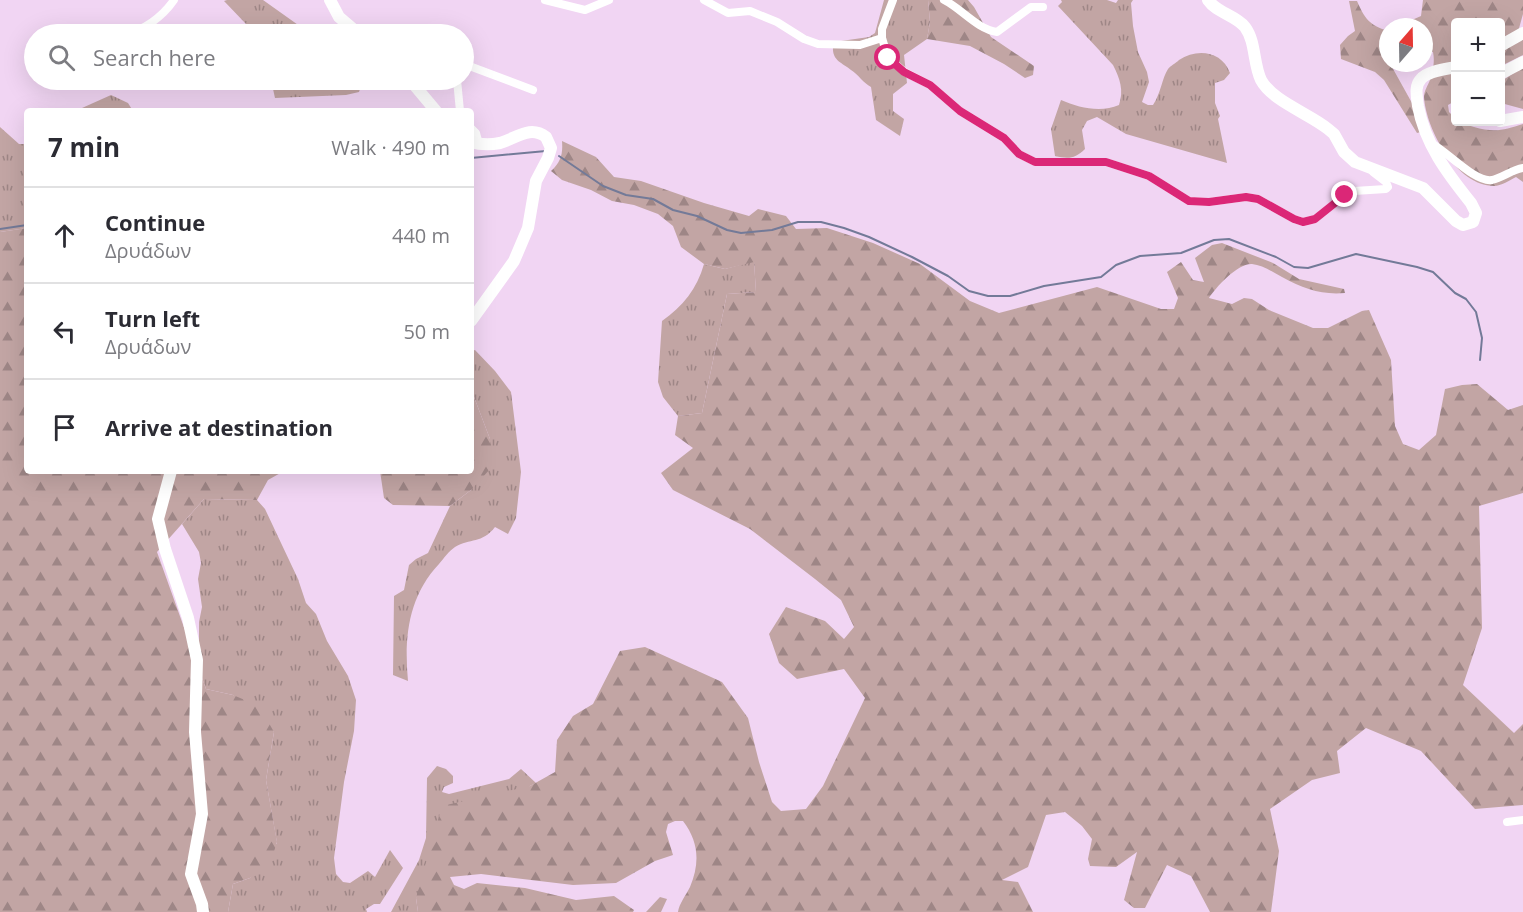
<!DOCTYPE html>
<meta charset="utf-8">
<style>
:root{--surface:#fff;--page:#f7f7f7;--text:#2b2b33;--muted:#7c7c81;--line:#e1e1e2}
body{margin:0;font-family:"Open Sans",sans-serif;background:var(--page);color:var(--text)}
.controls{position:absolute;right:18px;top:18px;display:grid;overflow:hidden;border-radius:6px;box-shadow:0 6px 24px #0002}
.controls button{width:54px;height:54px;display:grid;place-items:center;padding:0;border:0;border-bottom:2px solid var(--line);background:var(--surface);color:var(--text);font:30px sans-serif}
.compass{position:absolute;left:1379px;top:18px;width:54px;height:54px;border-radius:50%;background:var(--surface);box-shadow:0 6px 24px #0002;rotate:20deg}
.stop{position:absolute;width:18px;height:18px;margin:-14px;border:4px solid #db2777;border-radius:50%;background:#fff}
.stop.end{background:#db2777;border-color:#fff;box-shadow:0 2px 6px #0008}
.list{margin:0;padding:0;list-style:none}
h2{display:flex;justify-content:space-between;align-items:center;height:78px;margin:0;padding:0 24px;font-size:26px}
h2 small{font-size:20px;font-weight:400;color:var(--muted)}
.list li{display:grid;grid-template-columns:39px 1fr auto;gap:18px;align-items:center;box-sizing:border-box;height:96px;padding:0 24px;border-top:2px solid var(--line)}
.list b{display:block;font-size:22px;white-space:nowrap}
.list p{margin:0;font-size:20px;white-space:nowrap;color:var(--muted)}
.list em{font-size:20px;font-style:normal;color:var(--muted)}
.icon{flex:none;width:33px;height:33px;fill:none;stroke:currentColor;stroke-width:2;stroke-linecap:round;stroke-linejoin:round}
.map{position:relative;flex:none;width:1523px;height:912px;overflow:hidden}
.search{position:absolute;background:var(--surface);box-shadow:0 6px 24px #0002;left:24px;top:24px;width:450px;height:66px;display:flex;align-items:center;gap:15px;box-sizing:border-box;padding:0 21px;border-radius:33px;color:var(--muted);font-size:22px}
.panel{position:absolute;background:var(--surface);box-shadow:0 6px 24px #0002;left:24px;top:108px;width:450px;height:366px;border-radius:6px}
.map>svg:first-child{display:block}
.grass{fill:url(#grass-tufts)}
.forest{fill:url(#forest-firs)}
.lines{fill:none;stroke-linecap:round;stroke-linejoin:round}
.stream{stroke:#737a98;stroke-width:2}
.street{stroke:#fff;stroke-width:8}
.secondary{stroke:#fff;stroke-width:12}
.route{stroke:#db2777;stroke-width:8}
</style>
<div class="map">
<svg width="1523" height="912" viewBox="0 0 1523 912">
<defs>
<pattern id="grass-tufts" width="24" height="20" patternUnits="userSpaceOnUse" patternTransform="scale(1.5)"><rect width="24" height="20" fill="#c2a5a4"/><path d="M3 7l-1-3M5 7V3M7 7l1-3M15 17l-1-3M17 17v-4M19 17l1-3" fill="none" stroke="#9e8686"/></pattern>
<pattern id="forest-firs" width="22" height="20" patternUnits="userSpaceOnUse" patternTransform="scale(1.5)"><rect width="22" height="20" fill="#c2a5a4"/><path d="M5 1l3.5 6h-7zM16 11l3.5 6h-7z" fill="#9e8686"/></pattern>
</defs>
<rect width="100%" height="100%" fill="#f1d5f3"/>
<g class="grass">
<polygon points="227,0 263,0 301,27 307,34 262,34 247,31 246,24 224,1"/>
<path d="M 884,0 L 928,0 L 930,22 L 927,39 L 904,55 L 907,83 L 893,94 L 893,111 L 904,119 L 900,136 L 876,120 L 871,87 C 863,83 859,75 851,70 C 843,63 832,61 833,47 L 841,41 L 869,37 L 875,33 Z"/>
<path d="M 1061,0 L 1107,0 L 1116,3 L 1118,0 L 1133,0 L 1131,3 L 1133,26 L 1138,52 L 1147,72 L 1149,82 L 1142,102 L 1148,105 L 1153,105 C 1161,93 1162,78 1168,69 C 1170,66 1176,63 1179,60 C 1197,48 1222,51 1230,73 L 1224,80 L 1215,83 L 1215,103 L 1220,116 L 1218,119 L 1227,163 L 1126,134 L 1097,117 L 1087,121 L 1082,130 L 1085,149 C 1075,159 1068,159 1055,156 L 1051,129 L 1061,100 C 1079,108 1101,113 1119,105 C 1124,90 1120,79 1113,65 L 1058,6 L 1062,2 Z"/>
<polygon points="271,80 363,80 359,92 346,95 275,98"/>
<polygon points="111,95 128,103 133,111 78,111 82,108"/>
<polygon points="0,127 19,144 27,144 27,228 0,232"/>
<path d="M 754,261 L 756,292 L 727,294 L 702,413 L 678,416 L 663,397 L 658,382 L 662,321 C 683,306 697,289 704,264 L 725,269 Z"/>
<path d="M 475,350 L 495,371 L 511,392 L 521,472 L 516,518 L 508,534 L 495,527 C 482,544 470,538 455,547 C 449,551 444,558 439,564 C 408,597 404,638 408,681 L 393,675 L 394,596 L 404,590 L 409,565 L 416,559 L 428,553 L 450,506 L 471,490 L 490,439 L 471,389 L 471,351 Z"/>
<polygon points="204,499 257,500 265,509 298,579 306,603 316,614 327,641 348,676 356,700 354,731 344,782 334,858 336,874 343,882 350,883 368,871 375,877 390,850 403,868 380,904 374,904 366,909 367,912 228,912 233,884 250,878 277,843 266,780 274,732 233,695 206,689 199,670 199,622 202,607 198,579 201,563 199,552 182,524"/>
<polygon points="437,766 446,769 453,776 453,783 444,787 442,792 449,794 509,779 521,769 536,783 530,786 416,898 418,912 391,912 419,860 426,838 427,778"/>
</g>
<g class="forest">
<polygon points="928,0 968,0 974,7 991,37 1034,66 1033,75 1025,78 1004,64 970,46 927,39 930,22"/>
<path d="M 1423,0 L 1523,0 L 1523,14 L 1518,32 L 1523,32 L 1523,55 L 1501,66 L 1500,22 L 1456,22 L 1455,101 L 1448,105 L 1449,112 L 1455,118 L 1456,122 C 1463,122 1467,125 1474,127 C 1494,133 1505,130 1523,124 L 1523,182 L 1516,177 C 1510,180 1501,186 1494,186 C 1457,186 1426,130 1424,97 C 1424,91 1428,85 1430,80 C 1433,70 1435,62 1433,52 L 1424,49 L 1424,27 L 1396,27 L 1421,16 Z"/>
<path d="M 1349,1 L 1357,1 C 1365,19 1369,25 1388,31 L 1388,63 L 1397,63 L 1392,67 L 1412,103 L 1421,132 L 1417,133 L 1384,80 L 1375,72 L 1341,59 L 1340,45 L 1348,36 L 1355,31 Z"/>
<polygon points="1523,67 1523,109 1501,103 1500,82"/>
<path d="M 562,141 L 596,157 L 614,177 L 641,181 L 704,203 L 749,216 L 758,209 L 786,216 L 796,229 L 827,228 L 873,243 L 920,264 L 970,301 L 999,313 L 1097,287 L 1161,309 L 1174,309 L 1178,298 L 1167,272 L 1181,262 L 1193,280 L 1204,282 L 1195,258 L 1212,245 L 1222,243 L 1273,263 L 1299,279 L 1344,289 L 1345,293 C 1321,295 1304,289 1282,277 C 1273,272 1262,265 1252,264 C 1238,263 1216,287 1209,298 L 1232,304 L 1244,298 L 1252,299 L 1269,310 L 1313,328 L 1328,328 L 1362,311 L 1369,310 L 1391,360 L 1395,426 L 1403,444 L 1419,450 L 1436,435 L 1445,389 L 1462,385 L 1477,384 L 1508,410 L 1523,405 L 1523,493 L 1479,506 L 1482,628 L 1463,685 L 1514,733 L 1523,724 L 1523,805 L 1475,809 L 1421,751 L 1366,728 L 1337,751 L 1340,773 L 1312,780 L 1270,809 L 1279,851 L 1271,912 L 1210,912 L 1191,876 L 1167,865 L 1145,908 L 1134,908 L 1124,900 L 1137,852 L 1116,867 L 1090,866 L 1088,859 L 1092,839 L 1082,826 L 1065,812 L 1046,815 L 1028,867 L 1002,880 L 1018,882 L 1033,912 L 678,912 C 679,904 686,895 690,887 C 700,863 699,842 683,821 L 675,821 L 668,824 L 666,832 L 673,855 L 655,861 L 616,883 L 573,885 L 481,874 L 450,877 L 454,885 L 464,889 L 477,883 L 525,888 L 576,900 L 614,896 L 634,910 L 633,912 L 418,912 L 416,898 L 442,806 L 530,786 L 555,772 L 557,740 L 573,716 L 593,704 L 620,651 L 645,647 L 722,682 L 748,718 L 759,762 L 772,802 L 781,811 L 806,809 L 823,786 L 865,698 L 844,669 L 797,679 L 779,663 L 769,634 L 786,607 L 825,621 L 844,639 L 854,627 L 841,600 L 815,579 L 750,529 L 673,490 L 661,473 L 693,448 L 675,435 L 678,416 L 702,413 L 727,294 L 756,292 L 754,262 L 725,269 L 704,264 L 681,247 L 673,226 L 658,214 L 634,205 L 612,201 L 591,190 L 562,180 L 551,171 C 561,162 563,154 562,141 Z"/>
<polygon points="27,228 27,471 284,471 268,480 257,500 204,499 157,552 206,689 233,695 259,706 274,732 266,780 277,842 270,864 250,878 233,884 228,912 0,912 0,232"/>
<polygon points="471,389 490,439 491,468 471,490 450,506 393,505 384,498 380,471 471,471"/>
<polygon points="660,897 667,899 661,912 646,912"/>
</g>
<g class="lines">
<g class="stream">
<polyline points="559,156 603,186 626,195 653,199 673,210 697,216 727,230 741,233 772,230 798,222 821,222 844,228 869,237 912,257 948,276 969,291 988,296 1010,296 1044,286 1101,277 1116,265 1140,256 1181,253 1214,240 1229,239 1276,257 1294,267 1308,268 1356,254 1417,267 1433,272 1455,293 1466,299 1476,312 1482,338 1480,360"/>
<polyline points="471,158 546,151"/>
<polyline points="0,229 27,225"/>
</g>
<g class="street">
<polyline points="545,0 585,10 609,0"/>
<polyline points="704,0 728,13 750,11 777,22 804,39 818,44 860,45 882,38"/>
<polyline points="893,0 882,29 882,38 888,58 905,72 930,85 960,111 1004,138 1019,154 1035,162 1106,162 1149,176 1189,201 1209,202 1246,197 1258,199 1294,219 1303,222 1315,219 1345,195 1354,191 1386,189 1388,187 1386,182 1373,172"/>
<path d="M 944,0 C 962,9 977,29 997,32 L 1031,7 L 1043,7"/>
<path d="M 123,34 C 143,32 163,16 174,0"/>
<polyline points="464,64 533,90"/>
<polyline points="457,80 460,111"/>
<polyline points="471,128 476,133 479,144"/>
<path d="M 1431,143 C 1447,151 1475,183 1492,180 C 1503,177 1512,170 1523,168"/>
<polyline points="1507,822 1523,820"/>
</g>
<g class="secondary">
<polyline points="330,0 339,17 359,34"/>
<path d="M 1208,0 C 1217,13 1235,15 1245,27 C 1256,42 1253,63 1261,80 C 1272,101 1310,114 1328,129 L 1334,134 L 1344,152 L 1355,162 L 1423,188 L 1456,221 L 1463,225 L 1473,222 L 1476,213 L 1471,203 C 1447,173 1425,144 1418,106 C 1417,97 1414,86 1421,79 C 1427,71 1446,69 1456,67"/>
<polyline points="1500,46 1523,33"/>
<polyline points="1500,74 1523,62"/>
<polyline points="410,80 436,111"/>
<polyline points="1500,121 1523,117"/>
<path d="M 471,142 C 481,145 490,145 500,143 C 517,138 530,125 546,137 L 551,148 L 548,158 L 536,181 L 528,228 L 514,261 L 471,321"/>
<polyline points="171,471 158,519 165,549 188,618 197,660 195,732 202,814 191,874 202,904 203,912"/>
</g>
</g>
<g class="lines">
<polyline class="route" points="888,58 904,72 930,85 960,111 1004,138 1019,154 1035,162 1106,162 1149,176 1189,201 1209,202 1246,197 1258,199 1294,219 1303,222 1315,219 1345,195"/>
</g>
</svg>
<div class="controls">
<button>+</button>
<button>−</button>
</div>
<svg class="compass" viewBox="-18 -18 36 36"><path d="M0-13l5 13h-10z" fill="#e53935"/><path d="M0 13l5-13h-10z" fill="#7c7c81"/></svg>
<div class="stop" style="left:888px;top:58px"></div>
<div class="stop end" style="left:1345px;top:195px"></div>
<div class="search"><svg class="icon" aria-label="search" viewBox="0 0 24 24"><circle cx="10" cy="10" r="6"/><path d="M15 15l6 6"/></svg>Search here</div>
<section class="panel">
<h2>7 min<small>Walk · 490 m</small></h2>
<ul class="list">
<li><svg class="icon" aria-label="ahead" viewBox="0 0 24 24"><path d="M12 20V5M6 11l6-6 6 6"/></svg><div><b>Continue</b><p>Δρυάδων</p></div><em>440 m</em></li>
<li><svg class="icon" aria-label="left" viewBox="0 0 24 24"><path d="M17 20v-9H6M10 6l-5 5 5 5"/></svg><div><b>Turn left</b><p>Δρυάδων</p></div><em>50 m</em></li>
<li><svg class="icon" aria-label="arrive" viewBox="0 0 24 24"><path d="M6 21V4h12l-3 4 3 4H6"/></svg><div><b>Arrive at destination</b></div></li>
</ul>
</section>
</div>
